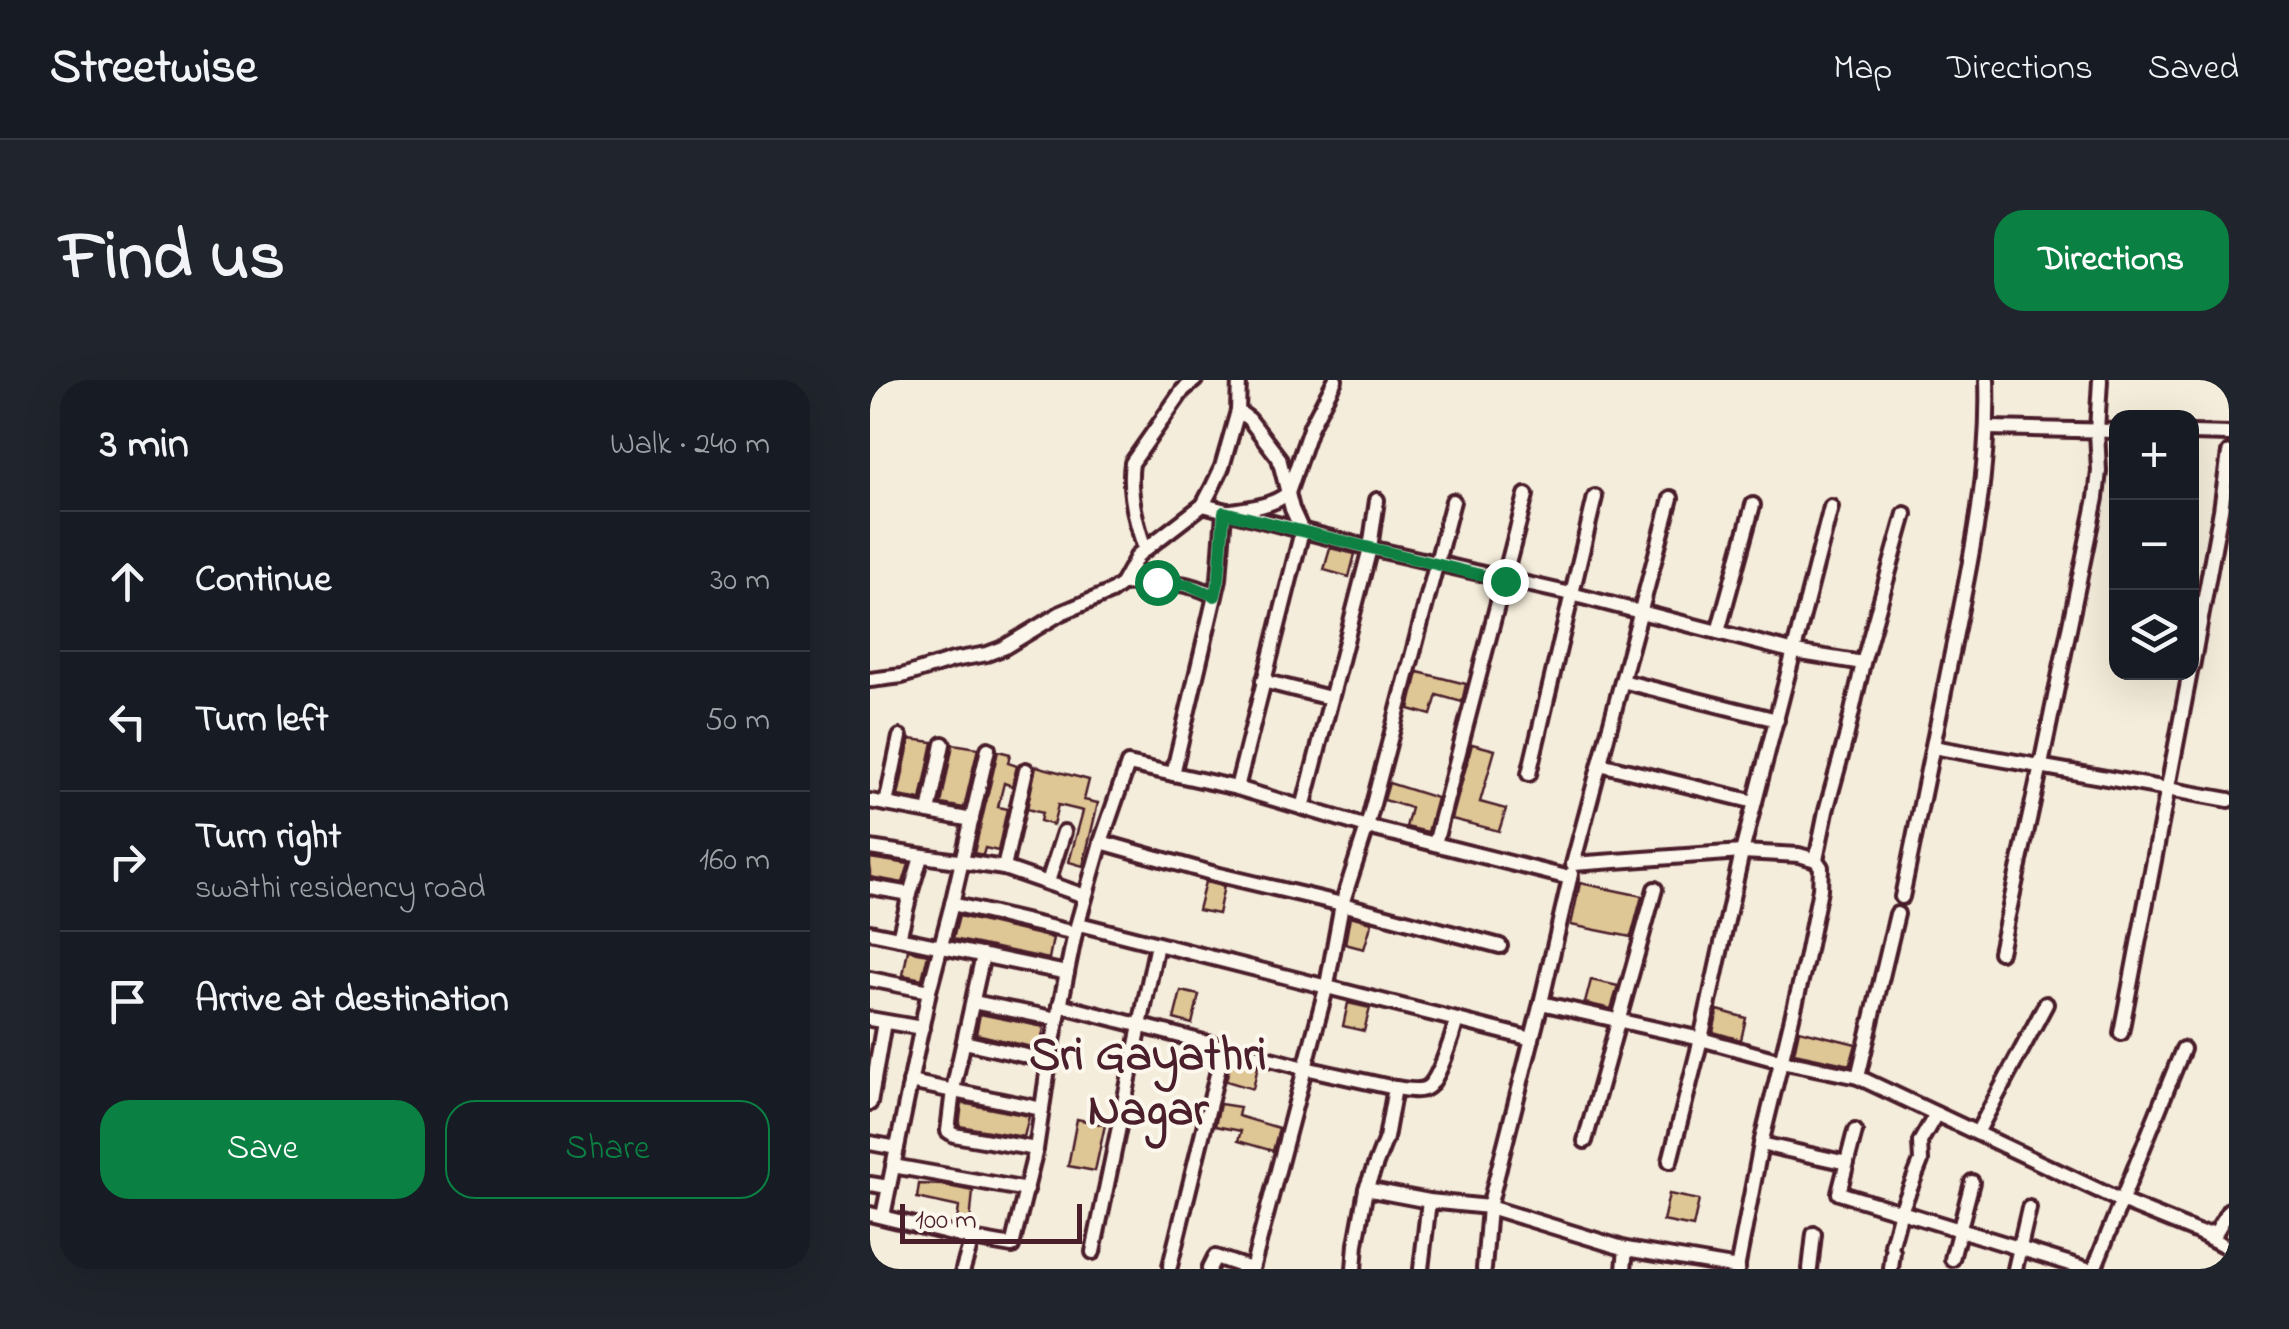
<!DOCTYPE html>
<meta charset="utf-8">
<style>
:root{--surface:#171b24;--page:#20242c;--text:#f1f3f6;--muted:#9ea1a6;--line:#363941;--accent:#0b8043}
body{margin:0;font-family:"Indie Flower",sans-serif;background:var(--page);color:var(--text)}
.controls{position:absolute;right:30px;top:30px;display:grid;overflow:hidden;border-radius:20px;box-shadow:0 10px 40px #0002}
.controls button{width:90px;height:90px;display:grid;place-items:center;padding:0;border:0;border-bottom:2px solid var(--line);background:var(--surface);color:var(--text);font:50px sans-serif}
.scale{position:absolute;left:30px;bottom:25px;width:182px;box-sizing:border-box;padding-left:10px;border:5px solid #4a1f2b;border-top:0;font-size:28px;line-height:35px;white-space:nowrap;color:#4a1f2b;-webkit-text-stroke:8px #fbf7ec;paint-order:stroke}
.stop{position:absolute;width:30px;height:30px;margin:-22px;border:8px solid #0b8043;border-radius:50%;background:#fff}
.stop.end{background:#0b8043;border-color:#fff;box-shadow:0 2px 10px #0008}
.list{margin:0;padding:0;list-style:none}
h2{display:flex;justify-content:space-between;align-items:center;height:130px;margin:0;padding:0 40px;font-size:42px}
h2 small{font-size:32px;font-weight:400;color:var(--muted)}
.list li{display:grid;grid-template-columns:65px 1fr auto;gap:30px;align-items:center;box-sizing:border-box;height:140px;padding:0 40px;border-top:2px solid var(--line)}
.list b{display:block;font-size:38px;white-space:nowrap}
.list p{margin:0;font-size:32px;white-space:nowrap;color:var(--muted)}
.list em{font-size:32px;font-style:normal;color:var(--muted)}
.actions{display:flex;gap:20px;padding:30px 40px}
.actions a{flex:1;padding:22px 0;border:2px solid var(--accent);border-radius:30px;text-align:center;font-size:35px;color:var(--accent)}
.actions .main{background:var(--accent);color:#fff}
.icon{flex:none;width:55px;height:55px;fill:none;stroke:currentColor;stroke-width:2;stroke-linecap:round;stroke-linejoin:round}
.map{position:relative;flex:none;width:1359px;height:889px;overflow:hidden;border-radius:30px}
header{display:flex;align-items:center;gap:60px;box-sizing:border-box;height:140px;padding:0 50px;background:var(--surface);border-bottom:2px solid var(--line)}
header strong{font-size:48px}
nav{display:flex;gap:55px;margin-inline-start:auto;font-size:35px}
.intro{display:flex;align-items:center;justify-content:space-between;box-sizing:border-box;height:240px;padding:0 60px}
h1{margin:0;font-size:70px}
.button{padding:25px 45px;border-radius:30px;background:var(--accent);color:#fff;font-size:35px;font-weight:700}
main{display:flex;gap:60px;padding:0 60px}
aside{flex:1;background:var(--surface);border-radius:30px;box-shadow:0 10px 40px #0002}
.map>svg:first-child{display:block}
.building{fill:#dfc695;stroke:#4a1f2b;stroke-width:2.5}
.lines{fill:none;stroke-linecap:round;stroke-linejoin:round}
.minor-casing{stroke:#4a1f2b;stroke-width:20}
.minor{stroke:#fbf7ec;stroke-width:12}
.route{stroke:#0b8043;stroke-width:12}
.labels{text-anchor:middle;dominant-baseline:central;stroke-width:8;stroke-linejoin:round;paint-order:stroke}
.neighbourhood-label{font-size:48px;font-weight:bold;fill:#4a1f2b;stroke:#fbf7ec}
</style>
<header>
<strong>Streetwise</strong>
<nav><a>Map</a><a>Directions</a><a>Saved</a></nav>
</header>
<div class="intro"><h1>Find us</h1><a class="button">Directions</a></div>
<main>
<aside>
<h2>3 min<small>Walk · 240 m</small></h2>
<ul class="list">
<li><svg class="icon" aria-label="ahead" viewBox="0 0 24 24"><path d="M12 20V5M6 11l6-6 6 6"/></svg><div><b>Continue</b></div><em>30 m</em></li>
<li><svg class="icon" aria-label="left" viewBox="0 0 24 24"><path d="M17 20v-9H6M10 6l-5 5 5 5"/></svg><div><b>Turn left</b></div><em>50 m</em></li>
<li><svg class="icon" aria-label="right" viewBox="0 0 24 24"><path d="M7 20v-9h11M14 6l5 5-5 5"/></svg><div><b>Turn right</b><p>swathi residency road</p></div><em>160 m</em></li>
<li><svg class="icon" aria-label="arrive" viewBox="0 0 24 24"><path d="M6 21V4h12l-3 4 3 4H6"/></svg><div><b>Arrive at destination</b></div></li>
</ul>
<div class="actions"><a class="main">Save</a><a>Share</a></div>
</aside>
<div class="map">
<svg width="1359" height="889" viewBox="0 0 1359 889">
<rect width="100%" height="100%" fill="#f5eddb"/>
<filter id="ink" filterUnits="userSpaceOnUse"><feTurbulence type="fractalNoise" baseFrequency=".01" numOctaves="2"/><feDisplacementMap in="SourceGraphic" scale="20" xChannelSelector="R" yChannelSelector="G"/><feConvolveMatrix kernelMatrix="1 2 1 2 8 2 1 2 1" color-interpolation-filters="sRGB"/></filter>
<g filter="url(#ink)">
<g class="building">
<polygon points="460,168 485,174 479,197 454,190"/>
<polygon points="548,292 596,304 592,322 567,315 561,335 539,329"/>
<polygon points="40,359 63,362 51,420 28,416"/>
<polygon points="83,364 108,368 94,428 71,424"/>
<polygon points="602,364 625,370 610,422 636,429 629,451 582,439"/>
<polygon points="128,371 140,374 138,383 147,386 142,406 134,403 128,427 137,429 128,471 115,468 113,475 104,473"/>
<polygon points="166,386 219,400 214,420 228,423 213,486 199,482 213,431 188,425 183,445 170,441 172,433 157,429"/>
<polygon points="519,403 567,418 558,452 536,447 541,428 514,420"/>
<polygon points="0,478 39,484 33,503 0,497"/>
<polygon points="335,502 354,506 348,534 328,530"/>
<polygon points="710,503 772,516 761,557 701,545"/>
<polygon points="89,536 183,558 179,579 83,559"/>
<polygon points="480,536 502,542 494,569 475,564"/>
<polygon points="38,570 58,574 52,599 33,595"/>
<polygon points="721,600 748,606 741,629 715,623"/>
<polygon points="311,611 329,615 322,644 304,639"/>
<polygon points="478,623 500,628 494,651 473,646"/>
<polygon points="848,630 876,638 871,660 843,652"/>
<polygon points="110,634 174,647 170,669 106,654"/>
<polygon points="929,650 986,664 980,685 924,673"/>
<polygon points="361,679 388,686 383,709 356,701"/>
<polygon points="92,723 159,736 154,757 89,746"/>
<polygon points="350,724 370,727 368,736 409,748 403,771 368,761 371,751 345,746"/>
<polygon points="207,739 235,745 225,791 198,786"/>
<polygon points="49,804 72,805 103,811 100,843 87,841 89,827 47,818"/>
<polygon points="799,814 829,820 823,847 793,841"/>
</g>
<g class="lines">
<defs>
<g id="minor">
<polyline points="1119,48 1246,51"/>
<polyline points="1322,53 1359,54"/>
<polyline points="801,118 703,484 872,472 929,475 946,480"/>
<polyline points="583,121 497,447 472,524 630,566"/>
<polyline points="333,125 500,168 701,214 925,272 993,283"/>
<path d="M 275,169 C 266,143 258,109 262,83 L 313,10 L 325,0"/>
<path d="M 252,204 C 285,202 316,199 345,216"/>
<polyline points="848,252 883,125"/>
<polyline points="1322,287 1351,130 1359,73"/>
<polyline points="0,300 32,296 83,280 117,274 133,268 191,233 241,212 252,204 268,175 333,125 342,108 352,87 368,31 369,0"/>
<polyline points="393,301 460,318"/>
<polyline points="752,301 907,340"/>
<polyline points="1063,367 1359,420"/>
<polyline points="730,384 885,422"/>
<polyline points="156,390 134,488 215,516"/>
<path d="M 303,394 L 349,199 L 354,132 C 375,129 402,127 418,113 L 441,46 L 465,0"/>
<polyline points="659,394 725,117"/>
<polyline points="367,408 432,151 422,129 409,78 379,39 368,31"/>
<polyline points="0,421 102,440"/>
<polyline points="16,424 30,357"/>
<polyline points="433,428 500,168 507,120"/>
<polyline points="59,432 73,364"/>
<polyline points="231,462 345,494 472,524 457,605 382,889"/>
<polyline points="565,464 656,115"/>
<polyline points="0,468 134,488"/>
<polyline points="178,502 194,452"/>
<polyline points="0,507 40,514 51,477"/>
<path d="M 1032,517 C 1049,432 1067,348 1084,263 C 1102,175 1120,90 1117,0"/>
<polyline points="82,524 205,553"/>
<polyline points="209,544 662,659"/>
<polyline points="0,552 197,593"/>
<polyline points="29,558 40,514"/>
<polyline points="1130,572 1171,385 1226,118 1229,91 1227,51 1230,0"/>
<polyline points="113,575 83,710 78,751 84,755 166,769"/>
<polyline points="0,599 59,611"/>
<polyline points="103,622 187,639"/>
<polyline points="671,623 701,494"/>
<polyline points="190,625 435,688 525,708 516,758 496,809 486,864 484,889"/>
<polyline points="0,639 52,648"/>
<polyline points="1251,653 1320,292"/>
<polyline points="94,662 179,681"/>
<polyline points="988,697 1251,821 1330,853 1359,868"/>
<polyline points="40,702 172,729"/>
<path d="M 525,708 C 535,709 550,713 558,707 C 569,699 583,655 587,640"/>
<polyline points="0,723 14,642"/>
<polyline points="985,751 969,813 1217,889"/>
<polyline points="1107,753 1176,624"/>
<polyline points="715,761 785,509"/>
<polyline points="0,763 27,768"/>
<polyline points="891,764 977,783"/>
<polyline points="800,781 831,659 872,472 961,127"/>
<polyline points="23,786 157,810"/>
<polyline points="0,804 19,807"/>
<polyline points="496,809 559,821 619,827 756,869 868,888"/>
<polyline points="0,834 102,859 142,866 166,769 179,681 205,553 231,462 258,384 367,408 497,447 700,498"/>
<polyline points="13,836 59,611 82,524 118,369"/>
<polyline points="1330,853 1346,852 1359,830"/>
<polyline points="1022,865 1031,831 1051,781 1050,762 1066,734"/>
<polyline points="223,872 287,564"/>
<polyline points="1082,879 1102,802"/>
<polyline points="300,886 354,666"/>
<polyline points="93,889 102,859"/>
<polyline points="339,889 345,877 381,889"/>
<polyline points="551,889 559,821"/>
<polyline points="614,889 619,827 671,623 831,659 911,681 988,697 1027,534"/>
<polyline points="754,889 756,869"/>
<polyline points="867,889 891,764 936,580 950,509 951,487 946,480 956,431 976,358 993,283 1035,134"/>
<polyline points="940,889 944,854"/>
<polyline points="1021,889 1023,872"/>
<polyline points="1145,889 1159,828"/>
<polyline points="1224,889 1313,669"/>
</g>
</defs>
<use href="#minor" class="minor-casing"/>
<use href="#minor" class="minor"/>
</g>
</g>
<g class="lines" filter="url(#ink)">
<polyline class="route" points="287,202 319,205 345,216 349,199 354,132 635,201"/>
</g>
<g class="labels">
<g class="neighbourhood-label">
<text x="278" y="677">Sri Gayathri<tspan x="278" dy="55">Nagar</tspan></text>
</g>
</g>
</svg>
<div class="controls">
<button>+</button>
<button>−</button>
<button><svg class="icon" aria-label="layers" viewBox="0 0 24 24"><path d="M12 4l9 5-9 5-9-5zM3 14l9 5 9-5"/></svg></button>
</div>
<div class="scale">100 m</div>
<div class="stop" style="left:287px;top:202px"></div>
<div class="stop end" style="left:635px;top:201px"></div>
</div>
</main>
